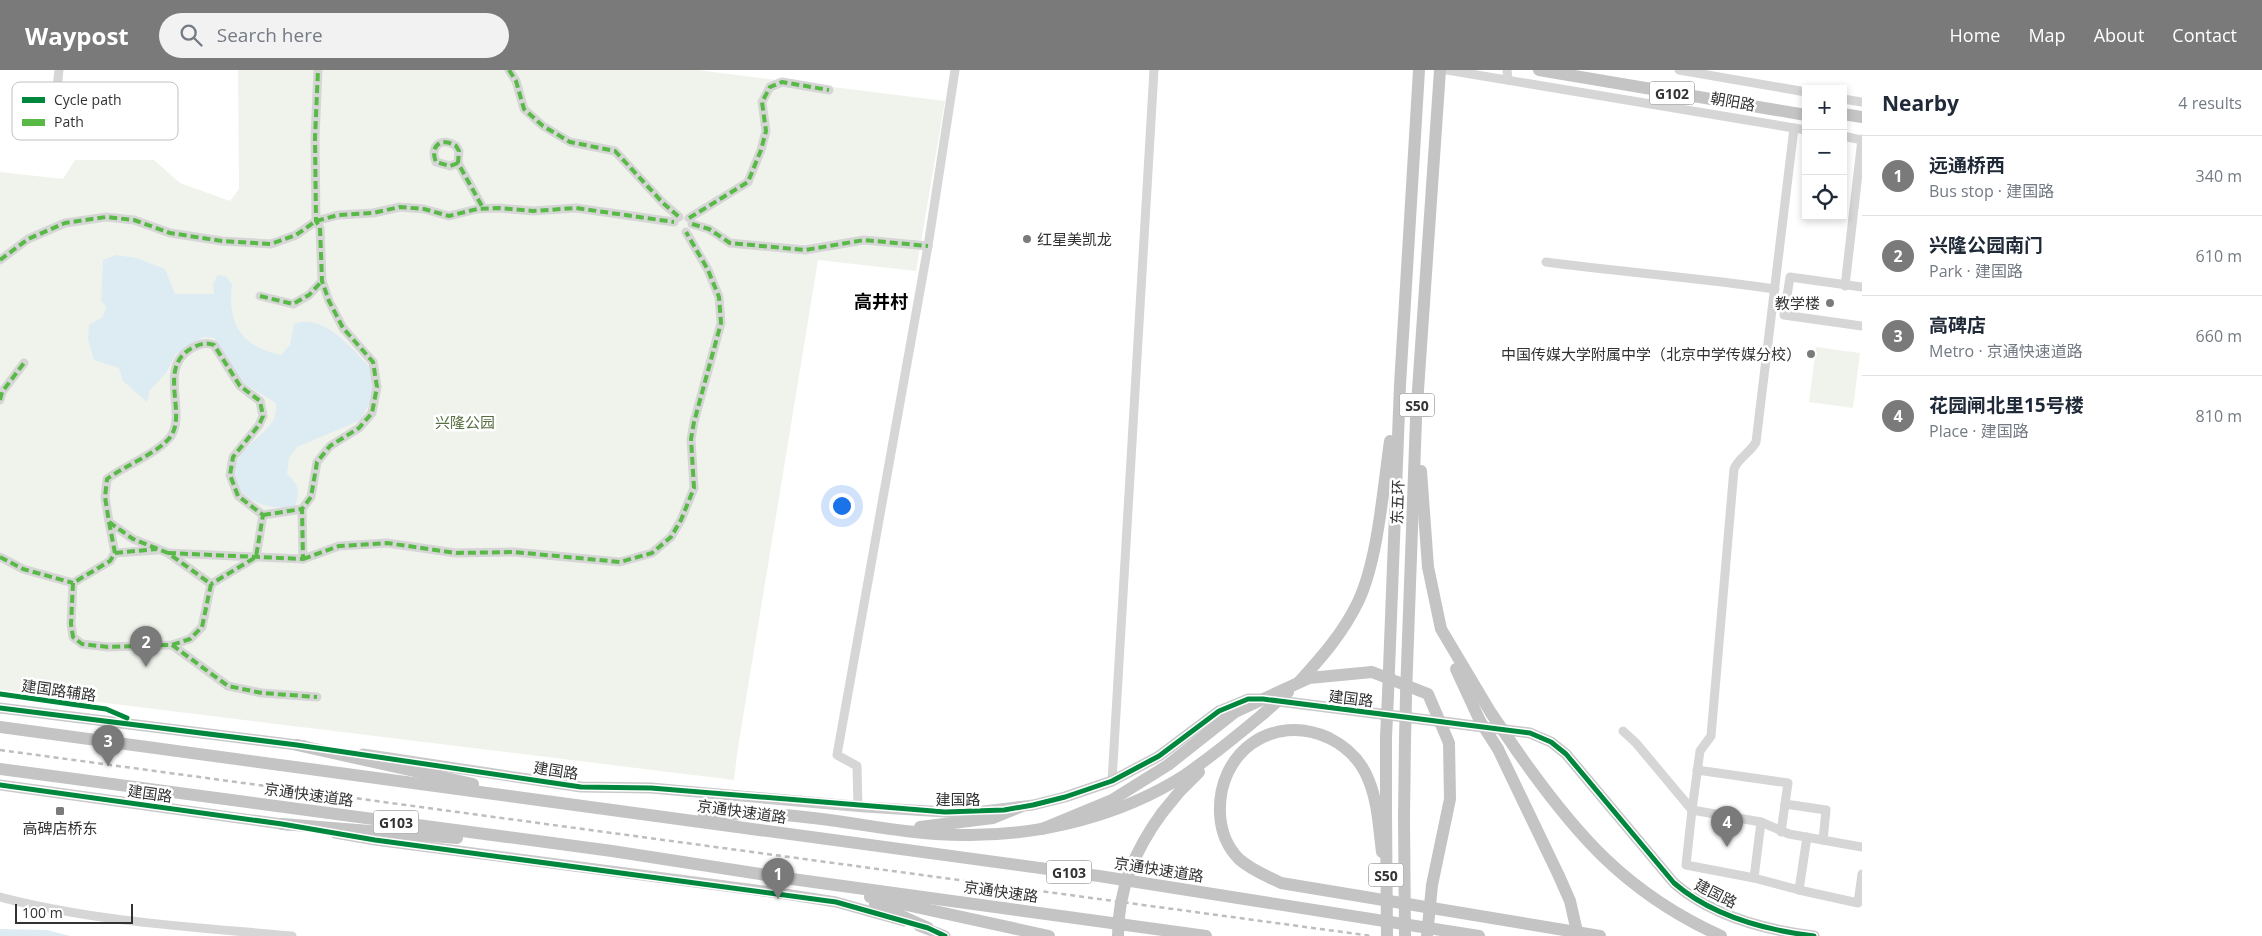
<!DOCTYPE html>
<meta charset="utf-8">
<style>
:root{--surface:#fff;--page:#f2f2f3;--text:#1f2937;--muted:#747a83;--line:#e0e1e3;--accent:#7a7a7a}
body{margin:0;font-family:"Open Sans","Noto Sans SC",sans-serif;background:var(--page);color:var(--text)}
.controls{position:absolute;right:15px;top:15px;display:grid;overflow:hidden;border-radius:0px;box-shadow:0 2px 8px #0003}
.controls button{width:45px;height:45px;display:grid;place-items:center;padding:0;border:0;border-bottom:1px solid var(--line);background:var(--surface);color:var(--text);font:25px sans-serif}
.scale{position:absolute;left:15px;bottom:12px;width:118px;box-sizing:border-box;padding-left:5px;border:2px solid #323232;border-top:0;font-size:14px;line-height:18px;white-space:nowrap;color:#323232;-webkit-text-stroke:4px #fff;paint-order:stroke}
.you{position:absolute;left:841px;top:435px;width:18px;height:18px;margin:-12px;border:4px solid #fff;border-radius:50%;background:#1a73e8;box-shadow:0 0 0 8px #1a73e833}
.badge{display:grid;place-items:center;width:32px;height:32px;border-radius:50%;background:var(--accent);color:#fff;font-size:16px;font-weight:700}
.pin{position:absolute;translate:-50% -41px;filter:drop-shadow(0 1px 2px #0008)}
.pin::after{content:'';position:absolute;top:26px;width:18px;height:15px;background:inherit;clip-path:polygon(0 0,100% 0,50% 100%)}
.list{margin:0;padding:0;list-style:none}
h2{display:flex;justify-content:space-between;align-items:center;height:65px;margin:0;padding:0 20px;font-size:21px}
h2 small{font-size:16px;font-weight:400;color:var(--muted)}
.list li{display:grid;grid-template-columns:32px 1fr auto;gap:15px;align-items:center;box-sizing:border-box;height:80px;padding:0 20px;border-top:1px solid var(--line)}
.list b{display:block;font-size:19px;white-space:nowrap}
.list p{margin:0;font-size:16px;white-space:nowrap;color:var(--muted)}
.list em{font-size:16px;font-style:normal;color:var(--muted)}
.icon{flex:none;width:28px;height:28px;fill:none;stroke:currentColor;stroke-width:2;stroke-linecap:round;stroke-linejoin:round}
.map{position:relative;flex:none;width:1862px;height:866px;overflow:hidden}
header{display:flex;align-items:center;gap:30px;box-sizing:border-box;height:70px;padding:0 25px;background:var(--accent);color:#fff}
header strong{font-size:24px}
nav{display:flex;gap:28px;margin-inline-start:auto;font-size:18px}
.search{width:350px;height:45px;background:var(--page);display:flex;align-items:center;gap:12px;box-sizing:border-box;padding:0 18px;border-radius:28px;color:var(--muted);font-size:19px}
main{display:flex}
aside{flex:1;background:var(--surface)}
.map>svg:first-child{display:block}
.green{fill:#f0f3ec}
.water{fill:#ddebf2}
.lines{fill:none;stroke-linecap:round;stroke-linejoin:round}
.minor{stroke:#d6d6d6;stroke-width:9}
.major{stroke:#c9c9c9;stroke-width:11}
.highway{stroke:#c4c4c4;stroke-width:12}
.rail{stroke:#bebebe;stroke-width:2.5;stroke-dasharray:5 4;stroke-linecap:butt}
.highway-bridge{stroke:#c4c4c4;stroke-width:12}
.quiet{stroke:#58b947;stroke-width:4;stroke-dasharray:8 4;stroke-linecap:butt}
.cycleway-casing{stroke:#fff;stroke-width:8}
.cycleway{stroke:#00873e;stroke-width:5}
.poi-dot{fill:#7a7a7a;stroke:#fff;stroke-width:2}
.labels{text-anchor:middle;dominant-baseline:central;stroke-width:5;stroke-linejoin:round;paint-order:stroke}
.shield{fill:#fff;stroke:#707070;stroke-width:1}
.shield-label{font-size:14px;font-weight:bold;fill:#323232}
.street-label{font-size:15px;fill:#323232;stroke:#fff}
.poi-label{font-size:15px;fill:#323232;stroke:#fff;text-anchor:end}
.park-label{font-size:15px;fill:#576e40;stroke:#fff}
.quarter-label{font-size:18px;font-weight:bold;fill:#000;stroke:#fff}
.key{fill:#fff;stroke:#c2c2c2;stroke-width:1}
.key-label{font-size:14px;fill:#323232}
</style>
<header>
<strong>Waypost</strong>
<div class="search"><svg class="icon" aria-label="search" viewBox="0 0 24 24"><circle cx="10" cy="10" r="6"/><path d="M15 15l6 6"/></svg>Search here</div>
<nav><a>Home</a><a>Map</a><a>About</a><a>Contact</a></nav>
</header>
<main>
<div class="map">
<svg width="1862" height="866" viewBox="0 0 1862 866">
<rect width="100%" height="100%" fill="#fff"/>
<g class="green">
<polygon points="238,0 697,0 945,31 916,201 818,190 737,684 734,710 0,620 0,102 63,109 75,90 154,90 180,113 230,131 239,119"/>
<polygon points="1816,277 1860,283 1853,338 1809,332"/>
</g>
<g class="water">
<path d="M 116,185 L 136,188 L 165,199 L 175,224 L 214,224 L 213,213 L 218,205 L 225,206 L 232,214 C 227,254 241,276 281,285 L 290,275 L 294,254 C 325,242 355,282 374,302 L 372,328 L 361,350 L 297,377 L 289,388 L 287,404 C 299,414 300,422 295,437 C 277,439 262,437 247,427 C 232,417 231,397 242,383 C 252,370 266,363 274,349 C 276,344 276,338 276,333 L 245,314 L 236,305 L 214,268 L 203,267 L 176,284 L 166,303 L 150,320 L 147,332 L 123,311 L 119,298 L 94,290 L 88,270 L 89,255 L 103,247 L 106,236 L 101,231 L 103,190 Z"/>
<polygon points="0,859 47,860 70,866 0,866"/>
</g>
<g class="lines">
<g class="minor">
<polyline points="509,0 516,11 524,39 543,56 570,72 615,81 663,133 679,147"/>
<polyline points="1447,0 1806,60"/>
<polyline points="1507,0 1508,10"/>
<polyline points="1679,0 1806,22"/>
<polyline points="57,18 59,0"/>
<polyline points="1843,29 1862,32"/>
<path d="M 1794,58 L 1756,372 C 1750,383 1739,387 1734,399 L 1711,666 L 1700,681 L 1692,740 L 1761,752 L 1789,764 L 1862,777"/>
<polyline points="1843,66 1862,70"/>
<path d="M 458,93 L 450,96 L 436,92 C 429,75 442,67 456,76 L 459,81 L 458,93 L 483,138"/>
<polyline points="689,148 748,112 761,80 766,61 762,32 770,17 782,12 829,20"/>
<polyline points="692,154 709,159 730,173 805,180 864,170 928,176"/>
<polyline points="0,190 28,169 65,153 106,147 134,150 170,163 222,171 271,174 296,165 316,151 338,145 373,143 400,137 424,139 449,146 477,139 499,138 533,141 576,138 674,152"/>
<path d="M 1546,192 C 1622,202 1699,208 1775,219"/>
<polyline points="1845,216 1862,69"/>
<polyline points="1862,217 1790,207 1784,245 1862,256"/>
<polyline points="260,226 293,234 309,225 322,211"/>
<polyline points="0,330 2,322 24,293"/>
<polyline points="263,445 302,439"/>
<path d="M 109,452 L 115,483 L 110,491 L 73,513 L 71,554 L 73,567 L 82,574 L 108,577 L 172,575 L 190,569 L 202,557 L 211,514 L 168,483 L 133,469 L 109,452 L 105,427 L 107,409 C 124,396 160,382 171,366 C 187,342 157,297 192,278 C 200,274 205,272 214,275 L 240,316 L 260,331 L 263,346 L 259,355 L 233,387 L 230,405 L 238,426 L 263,445 L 256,487 L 211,514"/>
<polyline points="115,483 157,480"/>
<polyline points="168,483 303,489 302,439 311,427 317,392 330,376 359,358 372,343 377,317 373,292 343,258 329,231 322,211 320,158 316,151 315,68 318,0"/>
<polyline points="0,487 23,499 73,513"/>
<polyline points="303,489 339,476 387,473 456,483 514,482 620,492 652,483 671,467 681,450 694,418 691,369 694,352 721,253 719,227 708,200 686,162"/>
<polyline points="172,575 228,616 262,623 317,627"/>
<polyline points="1623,661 1636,673 1692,740 1686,795 1754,808 1761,752"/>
<polyline points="1697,700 1788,713 1781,762"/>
<polyline points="1112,711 1154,0"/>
<polyline points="1785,734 1826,740 1823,770"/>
<polyline points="858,736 857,696 837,685 928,176 955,0"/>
<polyline points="1754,808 1799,820 1807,767"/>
<polyline points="1799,820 1858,833 1862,804"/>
<path d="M 0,827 C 96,852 194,857 292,866"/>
</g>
<g class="major">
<polyline points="0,638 305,676"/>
<path d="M 363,684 L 581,717 L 651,718 L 865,737 L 945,742 L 975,742 L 1033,735 L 1065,727 L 1112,711 L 1159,686 L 1219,641 L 1248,629 L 1263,629 L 1530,663 L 1551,672 L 1566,684 L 1674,813 C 1712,846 1765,860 1814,866"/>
<polyline points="0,715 289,755"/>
<polyline points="335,763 375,770 778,823 836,832 904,851"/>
<polyline points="919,856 945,866"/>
</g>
<g class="highway">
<polyline points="1539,0 1806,45"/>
<polyline points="1843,44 1862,47"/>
<polyline points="1421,401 1428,497 1441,559 1491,643"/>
<polyline points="1456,599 1480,651"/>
<path d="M 1299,612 C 1322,587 1343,563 1358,532 C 1378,490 1383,419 1390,371"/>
<polyline points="1406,624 1416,349 1440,0"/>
<polyline points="1388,625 1400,315 1419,0"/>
<polyline points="0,657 1099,806 1479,866"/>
<polyline points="297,675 473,714"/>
<polyline points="1498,679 1559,806"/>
<path d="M 1517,681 C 1576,765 1626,823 1721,866"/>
<polyline points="0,699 612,781 792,809 1206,866"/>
<polyline points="1162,743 1180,721 1199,702"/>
<path d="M 704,745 C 730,745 757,743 783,745 C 844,749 903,765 964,765 C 1040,766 1121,746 1185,705 C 1212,686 1238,665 1263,644"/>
<polyline points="1386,745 1386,667"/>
<polyline points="1404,747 1405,669"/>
<polyline points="282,754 457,768"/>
<polyline points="920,757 993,748 1020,737"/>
<path d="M 1382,782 C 1379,759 1378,733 1369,711 C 1362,692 1347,677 1329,668 C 1272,642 1217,683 1220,744 C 1221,761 1227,777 1239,789 C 1251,800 1267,806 1281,813 L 1600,866"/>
<polyline points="870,827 1049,866"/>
<polyline points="875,834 928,858"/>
</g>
<polyline class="rail" points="0,680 1372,866"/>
<g class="highway-bridge">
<polyline points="1491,643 1517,681"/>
<polyline points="1263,644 1288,622"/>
<polyline points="1480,651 1498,679"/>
<polyline points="1386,667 1388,625"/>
<polyline points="1405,669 1406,627"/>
<polyline points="1386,745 1387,866"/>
<polyline points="1404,747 1405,866"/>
<polyline points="1042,759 1112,730 1168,695 1235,642 1309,608 1372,602 1428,624 1449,673 1450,729 1432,815 1427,866"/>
<polyline points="1559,806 1570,831 1578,866"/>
<path d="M 1118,866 C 1118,819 1135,780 1162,743"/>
</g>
<g class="quiet">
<polyline points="509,0 516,11 524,39 543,56 570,72 615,81 663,133 679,147"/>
<path d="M 458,93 L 450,96 L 436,92 C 429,75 442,67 456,76 L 459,81 L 458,93 L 483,138"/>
<polyline points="689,148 748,112 761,80 766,61 762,32 770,17 782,12 829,20"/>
<polyline points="692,154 709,159 730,173 805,180 864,170 928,176"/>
<polyline points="0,190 28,169 65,153 106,147 134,150 170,163 222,171 271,174 296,165 316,151 338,145 373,143 400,137 424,139 449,146 477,139 499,138 533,141 576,138 674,152"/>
<polyline points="260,226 293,234 309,225 322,211"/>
<polyline points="0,330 2,322 24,293"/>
<polyline points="263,445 302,439"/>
<path d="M 109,452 L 115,483 L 110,491 L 73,513 L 71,554 L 73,567 L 82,574 L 108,577 L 172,575 L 190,569 L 202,557 L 211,514 L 168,483 L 133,469 L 109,452 L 105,427 L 107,409 C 124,396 160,382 171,366 C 187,342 157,297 192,278 C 200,274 205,272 214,275 L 240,316 L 260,331 L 263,346 L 259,355 L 233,387 L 230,405 L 238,426 L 263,445 L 256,487 L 211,514"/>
<polyline points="115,483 157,479"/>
<polyline points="168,483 303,489 302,439 311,427 317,392 330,376 359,358 372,343 377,317 373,292 343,258 329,231 322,211 320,158 316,151 315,68 318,0"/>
<polyline points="0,487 23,499 73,513"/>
<polyline points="303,489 339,476 387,473 456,483 514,482 620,492 652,483 671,467 681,450 694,418 691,369 694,352 721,253 719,227 708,200 686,162"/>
<polyline points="172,575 228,616 262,623 317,627"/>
</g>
<defs>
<g id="cycleway">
<polyline points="0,624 106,639 127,648"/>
<path d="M 0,638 L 297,675 L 581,717 L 651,718 L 945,742 L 1004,740 L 1033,735 L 1065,727 L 1112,711 L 1159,686 L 1219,641 L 1248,629 L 1263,629 L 1530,663 L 1551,672 L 1566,684 L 1674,813 C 1712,846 1765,860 1814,866"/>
<polyline points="0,715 282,754 375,770 836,832 928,858 945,866"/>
</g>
</defs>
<use href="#cycleway" class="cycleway-casing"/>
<use href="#cycleway" class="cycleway"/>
</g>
<g class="poi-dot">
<circle cx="1027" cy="169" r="5"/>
<circle cx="1830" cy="233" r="5"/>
<circle cx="1811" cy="284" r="5"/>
<rect x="55" y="736" width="10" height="10" rx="2.5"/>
</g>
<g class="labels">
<g class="shield">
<rect x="1649.5" y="11.5" width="45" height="23" rx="4"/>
<rect x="1399.5" y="323.5" width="35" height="23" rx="4"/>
<rect x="373.5" y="740.5" width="45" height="23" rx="4"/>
<rect x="1046.5" y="790.5" width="45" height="23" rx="4"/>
<rect x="1368.5" y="793.5" width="35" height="23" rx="4"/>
</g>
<g class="shield-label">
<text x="1672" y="23">G102</text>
<text x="1417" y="335">S50</text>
<text x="396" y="752">G103</text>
<text x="1069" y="802">G103</text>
<text x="1386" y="805">S50</text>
</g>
<g class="street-label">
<text transform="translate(1733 31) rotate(10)">朝阳路</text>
<text transform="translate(1397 432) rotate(-88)">东五环</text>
<text transform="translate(59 620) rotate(8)">建国路辅路</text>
<text transform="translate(1351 628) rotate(7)">建国路</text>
<text transform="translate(556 700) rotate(9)">建国路</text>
<text transform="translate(150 723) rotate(8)">建国路</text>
<text transform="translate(309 724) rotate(8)">京通快速道路</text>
<text x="958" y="729">建国路</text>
<text transform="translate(742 741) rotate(8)">京通快速道路</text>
<text transform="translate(1159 799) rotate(9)">京通快速道路</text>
<text transform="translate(1001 821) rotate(8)">京通快速路</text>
<text transform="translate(1716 823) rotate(27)">建国路</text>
</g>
<g class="poi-label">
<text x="1037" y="169" text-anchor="start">红星美凯龙</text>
<text x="1820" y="233">教学楼</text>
<text x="1801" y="284">中国传媒大学附属中学（北京中学传媒分校）</text>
<text x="60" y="758" text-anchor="middle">高碑店桥东</text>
</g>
<g class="park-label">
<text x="465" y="352">兴隆公园</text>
</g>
<g class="quarter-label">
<text x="881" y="231">高井村</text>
</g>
</g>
<rect x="12" y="12" width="166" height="58" rx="8" class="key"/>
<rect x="22" y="27" width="23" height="6" fill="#00873e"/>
<rect x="22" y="49" width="23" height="7" fill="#58b947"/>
<g class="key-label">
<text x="54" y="35">Cycle path</text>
<text x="54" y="57">Path</text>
</g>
</svg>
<div class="controls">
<button>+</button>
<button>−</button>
<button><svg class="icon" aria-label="locate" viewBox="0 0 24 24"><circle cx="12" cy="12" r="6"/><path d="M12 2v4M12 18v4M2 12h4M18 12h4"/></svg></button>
</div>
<div class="scale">100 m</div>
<div class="you"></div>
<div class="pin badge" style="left:778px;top:829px">1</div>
<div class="pin badge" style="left:146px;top:597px">2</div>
<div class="pin badge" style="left:108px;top:696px">3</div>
<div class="pin badge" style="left:1727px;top:777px">4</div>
</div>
<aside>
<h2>Nearby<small>4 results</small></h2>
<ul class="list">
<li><span class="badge">1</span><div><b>远通桥西</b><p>Bus stop · 建国路</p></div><em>340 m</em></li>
<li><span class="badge">2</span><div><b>兴隆公园南门</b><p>Park · 建国路</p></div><em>610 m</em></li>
<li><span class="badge">3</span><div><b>高碑店</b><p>Metro · 京通快速道路</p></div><em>660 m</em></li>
<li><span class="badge">4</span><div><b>花园闸北里15号楼</b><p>Place · 建国路</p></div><em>810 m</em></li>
</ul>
</aside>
</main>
